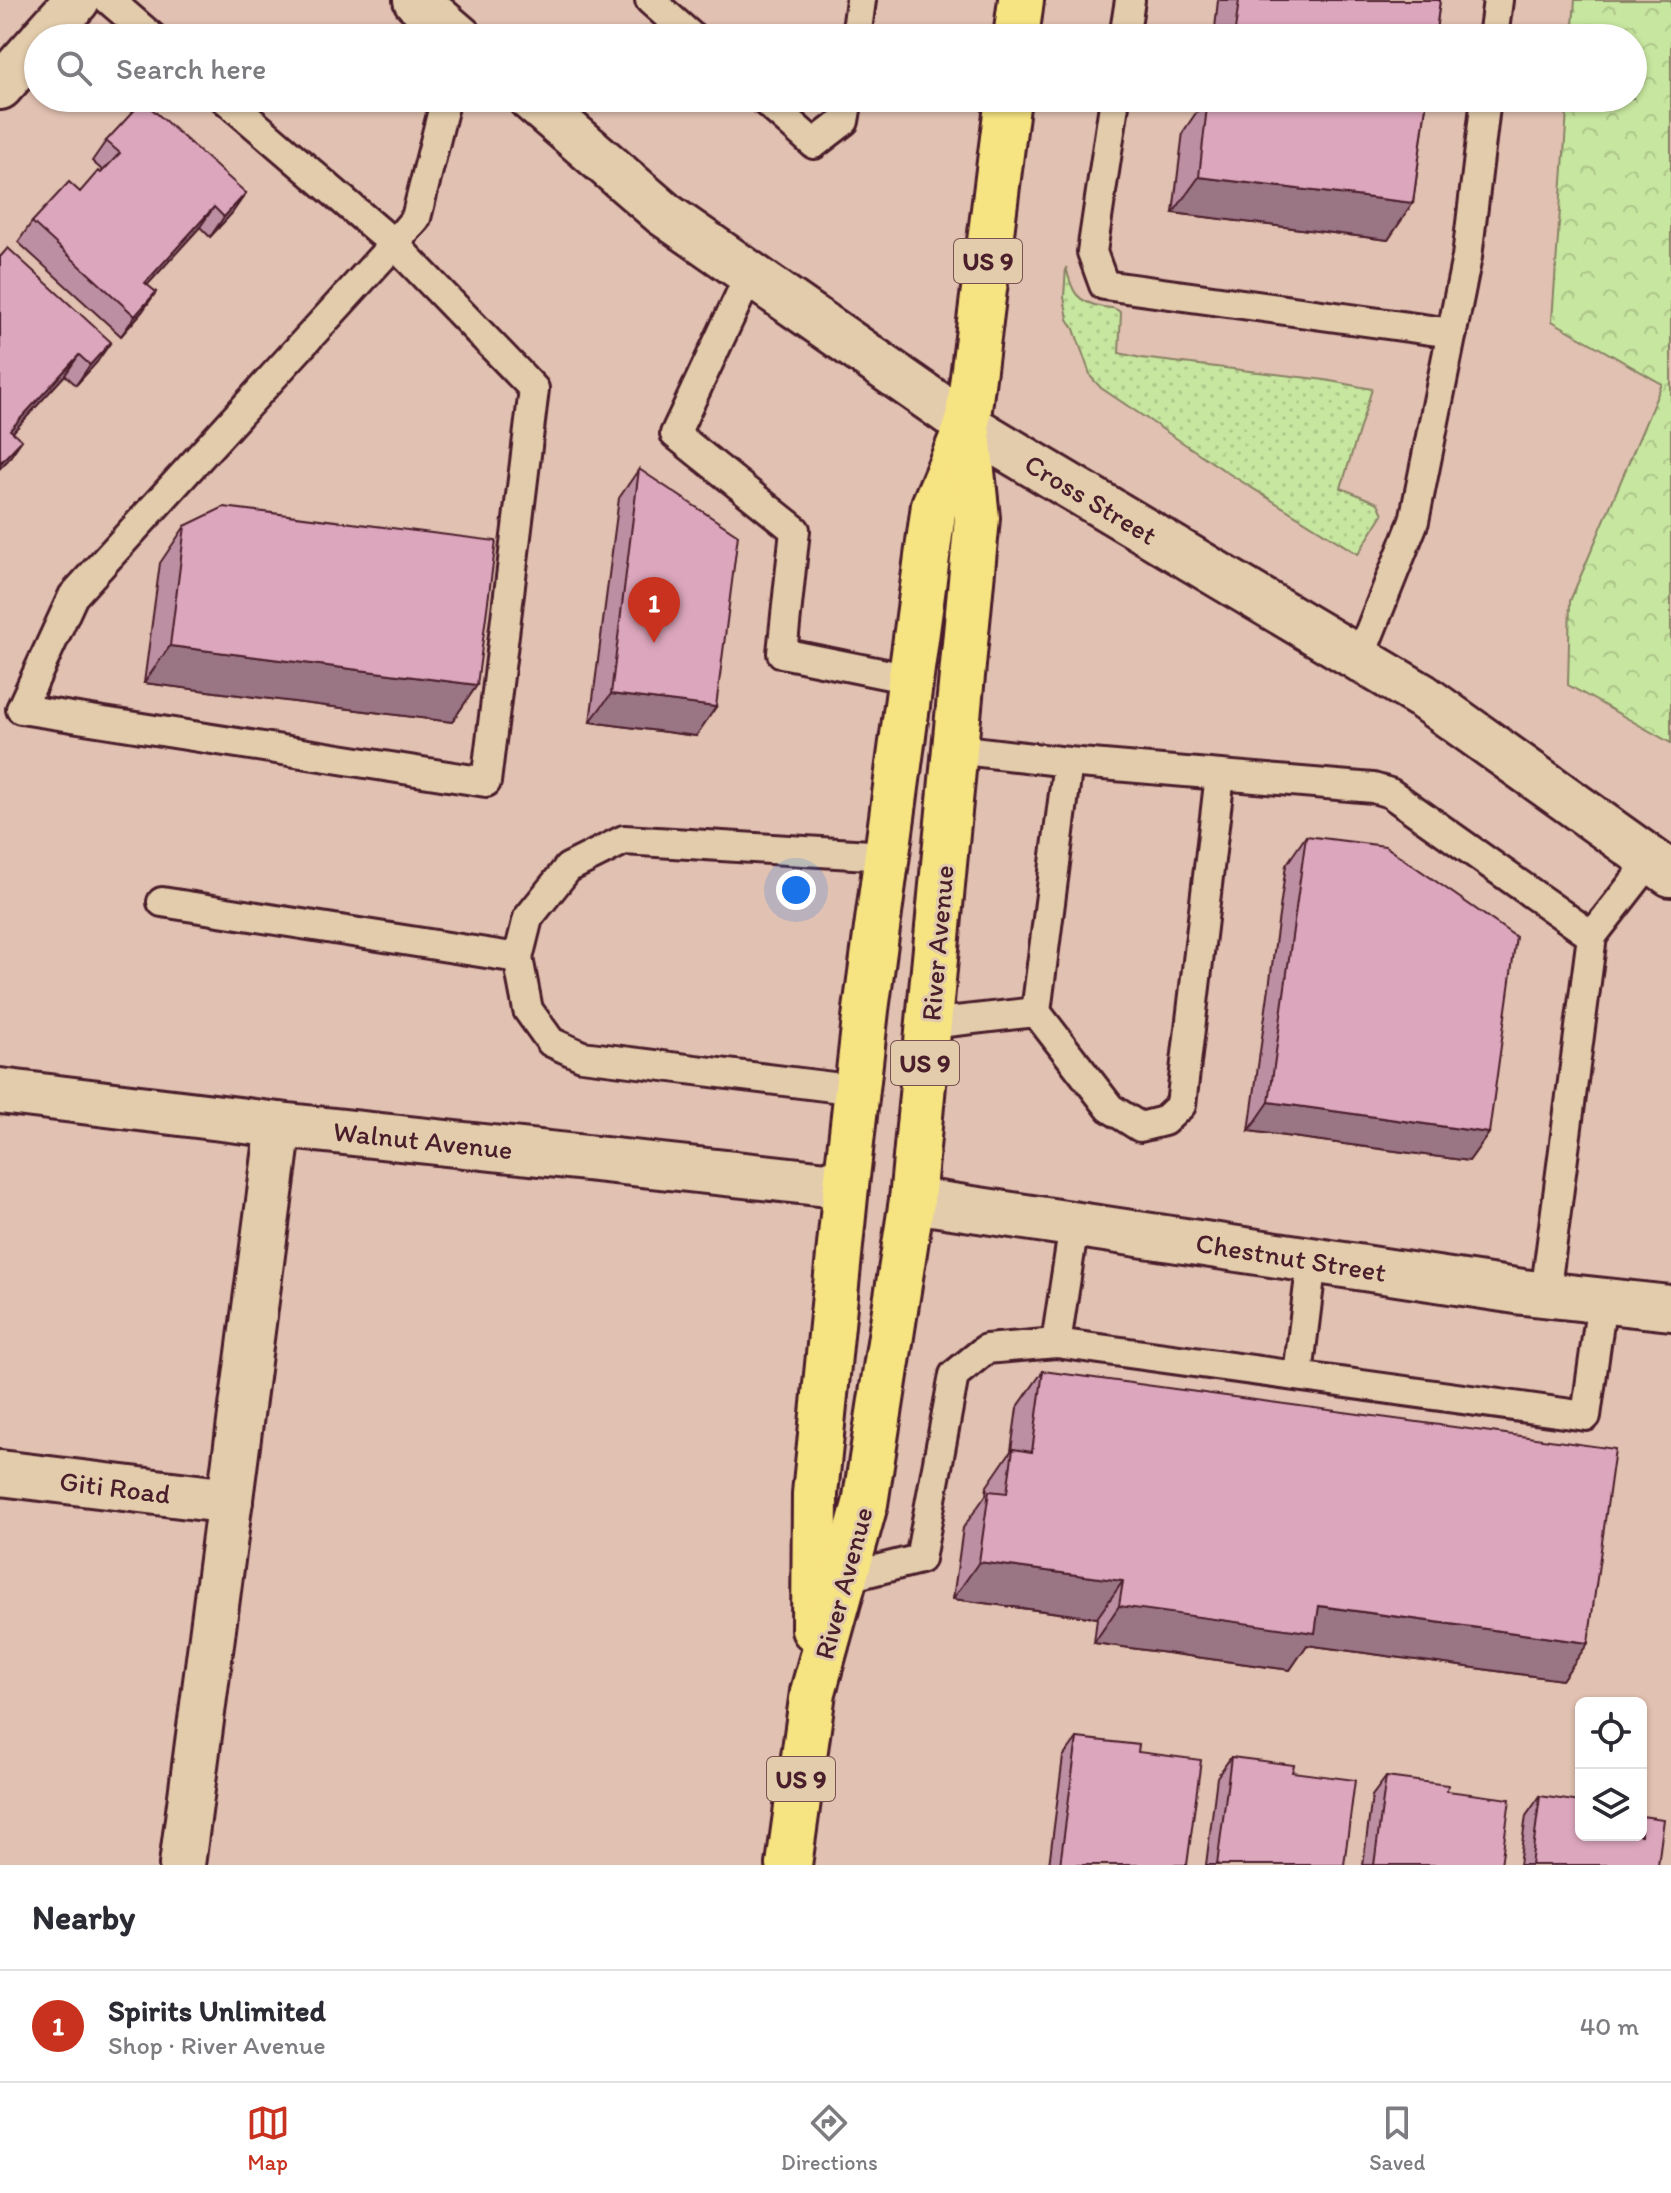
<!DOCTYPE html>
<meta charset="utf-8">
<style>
:root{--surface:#fff;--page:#f2f2f3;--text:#2b2b33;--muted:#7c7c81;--line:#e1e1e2;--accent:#c8321e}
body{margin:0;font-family:Itim,sans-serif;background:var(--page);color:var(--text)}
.controls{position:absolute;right:24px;bottom:24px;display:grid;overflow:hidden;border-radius:12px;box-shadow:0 2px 6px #0004}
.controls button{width:72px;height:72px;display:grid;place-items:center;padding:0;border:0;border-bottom:2px solid var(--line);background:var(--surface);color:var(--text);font:40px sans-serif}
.you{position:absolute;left:796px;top:890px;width:28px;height:28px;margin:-20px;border:6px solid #fff;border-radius:50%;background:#1a73e8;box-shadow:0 0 0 12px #1a73e833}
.badge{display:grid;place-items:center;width:52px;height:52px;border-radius:50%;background:var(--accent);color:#fff;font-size:26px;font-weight:700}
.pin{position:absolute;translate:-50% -66px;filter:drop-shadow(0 2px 4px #0008)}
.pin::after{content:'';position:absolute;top:42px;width:28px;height:24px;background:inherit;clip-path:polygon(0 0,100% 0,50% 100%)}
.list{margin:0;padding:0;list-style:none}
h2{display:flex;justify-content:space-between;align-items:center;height:104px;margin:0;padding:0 32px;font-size:34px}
h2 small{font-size:26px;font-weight:400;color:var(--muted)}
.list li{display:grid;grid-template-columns:52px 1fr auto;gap:24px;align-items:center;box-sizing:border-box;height:112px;padding:0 32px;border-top:2px solid var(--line)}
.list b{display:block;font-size:30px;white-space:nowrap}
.list p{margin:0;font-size:26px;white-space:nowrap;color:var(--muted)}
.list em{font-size:26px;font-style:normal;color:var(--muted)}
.icon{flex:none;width:44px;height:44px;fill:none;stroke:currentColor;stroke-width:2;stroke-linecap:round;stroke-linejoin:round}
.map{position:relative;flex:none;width:1671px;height:1865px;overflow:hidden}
.search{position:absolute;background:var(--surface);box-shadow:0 2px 6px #0004;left:24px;right:24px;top:24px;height:88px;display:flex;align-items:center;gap:20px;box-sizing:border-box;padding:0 28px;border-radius:44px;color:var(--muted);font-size:30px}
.sheet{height:216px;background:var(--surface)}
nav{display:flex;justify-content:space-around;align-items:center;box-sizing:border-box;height:112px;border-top:2px solid var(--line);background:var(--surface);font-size:22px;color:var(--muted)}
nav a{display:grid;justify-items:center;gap:4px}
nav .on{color:var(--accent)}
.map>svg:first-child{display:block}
.grass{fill:url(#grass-dots);stroke:#888265;stroke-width:2}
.forest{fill:url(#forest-crowns);stroke:#888265;stroke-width:2}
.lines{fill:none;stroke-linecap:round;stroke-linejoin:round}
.service-casing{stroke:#4a1f2b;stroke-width:34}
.minor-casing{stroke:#4a1f2b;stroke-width:50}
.tertiary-casing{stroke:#4a1f2b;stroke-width:50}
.secondary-casing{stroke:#4a1f2b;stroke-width:50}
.trunk-casing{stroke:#4a1f2b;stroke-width:50}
.service{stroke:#e3ccac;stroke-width:28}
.minor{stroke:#e3ccac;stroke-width:44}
.tertiary{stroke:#e3ccac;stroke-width:44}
.secondary{stroke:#e3ccac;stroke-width:44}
.trunk{stroke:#f6e381;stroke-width:44}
.wall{fill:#bd8fa2;stroke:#4a1f2b;stroke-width:2}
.shaded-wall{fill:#9a7484;stroke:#4a1f2b;stroke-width:2}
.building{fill:#dca6bc;stroke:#4a1f2b;stroke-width:2}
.labels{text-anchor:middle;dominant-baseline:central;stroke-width:6;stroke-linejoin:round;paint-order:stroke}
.shield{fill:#e3ccac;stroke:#785352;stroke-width:2}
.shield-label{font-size:26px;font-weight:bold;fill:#4a1f2b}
.street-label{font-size:28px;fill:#4a1f2b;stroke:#e3ccac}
</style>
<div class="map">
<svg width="1671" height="1865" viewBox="0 0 1671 1865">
<defs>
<pattern id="grass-dots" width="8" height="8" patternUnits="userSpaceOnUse" patternTransform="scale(2)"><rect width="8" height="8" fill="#c7e69f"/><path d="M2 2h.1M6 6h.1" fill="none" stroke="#acc589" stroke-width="1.8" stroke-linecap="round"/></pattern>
<pattern id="forest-crowns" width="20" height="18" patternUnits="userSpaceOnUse" patternTransform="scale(2)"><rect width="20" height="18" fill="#c7e69f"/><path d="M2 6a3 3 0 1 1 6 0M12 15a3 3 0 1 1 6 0" fill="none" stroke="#acc589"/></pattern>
</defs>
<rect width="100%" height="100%" fill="#e1c1b1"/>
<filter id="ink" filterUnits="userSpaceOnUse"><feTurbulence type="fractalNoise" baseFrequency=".0125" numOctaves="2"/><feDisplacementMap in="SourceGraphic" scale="16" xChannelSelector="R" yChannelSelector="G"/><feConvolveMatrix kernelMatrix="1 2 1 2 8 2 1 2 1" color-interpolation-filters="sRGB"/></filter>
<g filter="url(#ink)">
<path class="grass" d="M 1066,267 C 1072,292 1076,302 1103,307 C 1111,308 1115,307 1121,313 L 1119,353 L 1141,358 L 1325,380 L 1372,389 L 1341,488 L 1378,503 L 1383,514 L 1358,554 L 1228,473 L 1101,388 L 1091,377 L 1074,329 L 1068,319 L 1064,297 Z"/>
<polygon class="forest" points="1575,0 1671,0 1671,743 1568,685 1570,601 1662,384 1552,321 1568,98 1633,98 1633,38 1572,38"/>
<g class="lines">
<defs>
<g id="service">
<polyline points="109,0 153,38"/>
<polyline points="650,0 693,38"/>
<polyline points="856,38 861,0"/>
<polyline points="1124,38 1130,0"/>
<polyline points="1493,38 1498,0"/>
<polyline points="224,98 394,244 534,389 486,782 21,709 73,596 394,244 416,218 446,98"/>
<polyline points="762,98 814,144 844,121 848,98"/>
<polyline points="1115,98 1092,252 1104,285 1452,333"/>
<polyline points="750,274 675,434 795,530 782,653 910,679"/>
<polyline points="1359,659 1414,521 1467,257 1486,98"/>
<polyline points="955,749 1068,762 1373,788 1390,793 1592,936 1651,860"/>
<polyline points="1068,762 1036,1012 1110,1108 1140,1127 1164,1121 1181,1105 1220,775"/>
<polyline points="162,902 518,958 528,918 568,868 624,840 886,856"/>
<polyline points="518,958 528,1010 551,1042 582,1056 857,1090"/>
<polyline points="929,1024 1036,1012"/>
<polyline points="1545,1295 1592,936"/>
<polyline points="1056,1343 1074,1225"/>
<polyline points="1298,1375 1312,1260"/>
<polyline points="844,1578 920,1559 954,1375 986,1349 1056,1343 1586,1416 1602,1301"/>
</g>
<g id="minor">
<polyline points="43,38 77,0"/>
<polyline points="0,87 38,44"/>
<polyline points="0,1091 279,1125 846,1186"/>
<polyline points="0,1473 230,1501"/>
<polyline points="182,1865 279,1125"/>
</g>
<g id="tertiary">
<polyline points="967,425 1422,696 1671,874"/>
<polyline points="912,1200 1523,1292 1671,1308"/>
</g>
<g id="secondary">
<polyline points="416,0 460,38"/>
<polyline points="530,98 664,214 967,425"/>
</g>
<g id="trunk">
<polyline points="1016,38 1021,0"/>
<polyline points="814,1629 815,1494 846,1186 866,1010 934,505 965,431"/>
<polyline points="789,1865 813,1692 865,1504 912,1200 977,518 967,425 1008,98"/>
</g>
</defs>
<use href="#service" class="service-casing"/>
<use href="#minor" class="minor-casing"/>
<use href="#tertiary" class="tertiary-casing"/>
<use href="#secondary" class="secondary-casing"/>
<use href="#trunk" class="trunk-casing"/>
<use href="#service" class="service"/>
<use href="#minor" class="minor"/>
<use href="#tertiary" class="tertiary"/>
<use href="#secondary" class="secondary"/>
<use href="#trunk" class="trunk"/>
</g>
<g class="wall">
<polygon points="1218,0 1440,0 1435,38 1214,38"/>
<polygon points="1206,98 1427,98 1413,203 1388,240 1173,213 1183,132"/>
<polygon points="106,141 246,193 232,213 210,237 200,227 147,285 156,292 142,312 121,336 18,242 32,222 80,192 103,171 92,161"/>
<polygon points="0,257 97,362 76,385 65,375 13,432 8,460 0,468"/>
<polygon points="639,469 696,736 590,722 619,498"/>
<polygon points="185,526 477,685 452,722 144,683 160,563"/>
<polygon points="1306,836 1489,1133 1469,1161 1249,1131 1286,865"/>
<polygon points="1043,1371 1588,1643 1562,1680 1307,1645 1290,1670 1094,1643 1097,1618 953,1599 963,1528 986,1495 987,1486 1011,1451 1017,1408"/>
<polygon points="1077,1738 1138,1752 1187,1865 1049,1865 1063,1757"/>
<polygon points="1231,1757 1292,1772 1344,1865 1206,1865 1217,1777"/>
<polygon points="1386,1777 1447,1791 1501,1865 1363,1865 1372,1796"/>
<polygon points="1540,1796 1658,1865 1519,1865 1526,1816"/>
</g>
<g class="shaded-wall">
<polygon points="1199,177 1413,203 1388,240 1173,213"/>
<polygon points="246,193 232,213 210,237 224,217"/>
<polygon points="214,207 200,227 131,303 145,283"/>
<polygon points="156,292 142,312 121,336 135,316"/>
<polygon points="111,342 97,362 76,385 90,365"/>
<polygon points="79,355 65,375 0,446 10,430"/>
<polygon points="22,440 8,460 0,468 0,464"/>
<polygon points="170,646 477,685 452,722 144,683"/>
<polygon points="611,694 716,707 696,736 590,722"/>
<polygon points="1269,1102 1489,1133 1469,1161 1249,1131"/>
<polygon points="979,1562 1123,1581 1097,1618 953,1599"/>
<polygon points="1119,1606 1319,1606 1588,1643 1562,1680 1307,1645 1290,1670 1094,1643"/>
</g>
<g class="building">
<polygon points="1239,0 1440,0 1435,38 1234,38"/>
<polygon points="1208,98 1427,98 1413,203 1199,177"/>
<polygon points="143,101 246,193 224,217 214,207 145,283 156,292 135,316 32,222 69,182 80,192 98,171 101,173 120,153 106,141"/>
<polygon points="8,248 111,342 90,365 79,355 10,430 22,440 0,463 0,257"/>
<polygon points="639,469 738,535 716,707 611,694"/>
<polygon points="224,507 496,541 477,685 170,646 185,526"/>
<polygon points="1306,836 1385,846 1516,937 1489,1133 1269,1102"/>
<polygon points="1043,1371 1615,1449 1588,1643 1319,1606 1315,1633 1119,1606 1123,1581 979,1562 989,1491 1007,1493 1013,1449 1032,1452"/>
<polygon points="1077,1738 1139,1745 1138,1752 1201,1760 1187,1865 1060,1865"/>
<polygon points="1231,1757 1294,1765 1292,1772 1355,1780 1344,1865 1217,1865"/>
<polygon points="1386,1777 1448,1785 1447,1791 1510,1799 1501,1865 1374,1865"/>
<polygon points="1540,1796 1581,1802 1581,1835 1641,1835 1641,1816 1664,1819 1658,1865 1531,1865"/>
</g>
</g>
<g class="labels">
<g class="shield">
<rect x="954" y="239" width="68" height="44" rx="6"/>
<rect x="891" y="1041" width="68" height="44" rx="6"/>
<rect x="767" y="1757" width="68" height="44" rx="6"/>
</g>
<g class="shield-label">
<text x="988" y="261">US 9</text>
<text x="925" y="1063">US 9</text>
<text x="801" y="1779">US 9</text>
</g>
<g class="street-label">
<text transform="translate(1091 499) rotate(31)">Cross Street</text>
<text transform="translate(937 943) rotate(-85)">River Avenue</text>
<text transform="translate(423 1140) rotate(6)">Walnut Avenue</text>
<text transform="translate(1291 1257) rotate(9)">Chestnut Street</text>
<text transform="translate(115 1487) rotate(7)">Giti Road</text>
<text transform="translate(843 1583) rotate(-75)">River Avenue</text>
</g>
</g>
</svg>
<div class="controls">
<button><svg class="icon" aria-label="locate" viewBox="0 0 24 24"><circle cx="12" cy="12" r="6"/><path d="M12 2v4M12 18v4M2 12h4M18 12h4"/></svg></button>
<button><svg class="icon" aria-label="layers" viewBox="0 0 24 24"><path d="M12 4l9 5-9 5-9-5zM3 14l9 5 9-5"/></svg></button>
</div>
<div class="you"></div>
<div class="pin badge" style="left:654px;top:643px">1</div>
<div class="search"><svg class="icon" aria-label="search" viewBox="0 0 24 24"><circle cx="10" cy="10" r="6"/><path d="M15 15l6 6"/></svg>Search here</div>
</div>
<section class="sheet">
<h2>Nearby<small></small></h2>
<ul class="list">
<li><span class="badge">1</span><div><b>Spirits Unlimited</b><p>Shop · River Avenue</p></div><em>40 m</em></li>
</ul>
</section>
<nav>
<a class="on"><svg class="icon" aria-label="map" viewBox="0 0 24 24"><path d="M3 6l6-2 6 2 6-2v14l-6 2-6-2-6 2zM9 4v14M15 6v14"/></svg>Map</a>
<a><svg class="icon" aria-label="directions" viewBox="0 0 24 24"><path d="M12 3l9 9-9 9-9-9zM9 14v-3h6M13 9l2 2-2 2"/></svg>Directions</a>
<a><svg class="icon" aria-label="saved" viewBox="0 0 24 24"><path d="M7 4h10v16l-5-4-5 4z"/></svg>Saved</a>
</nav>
